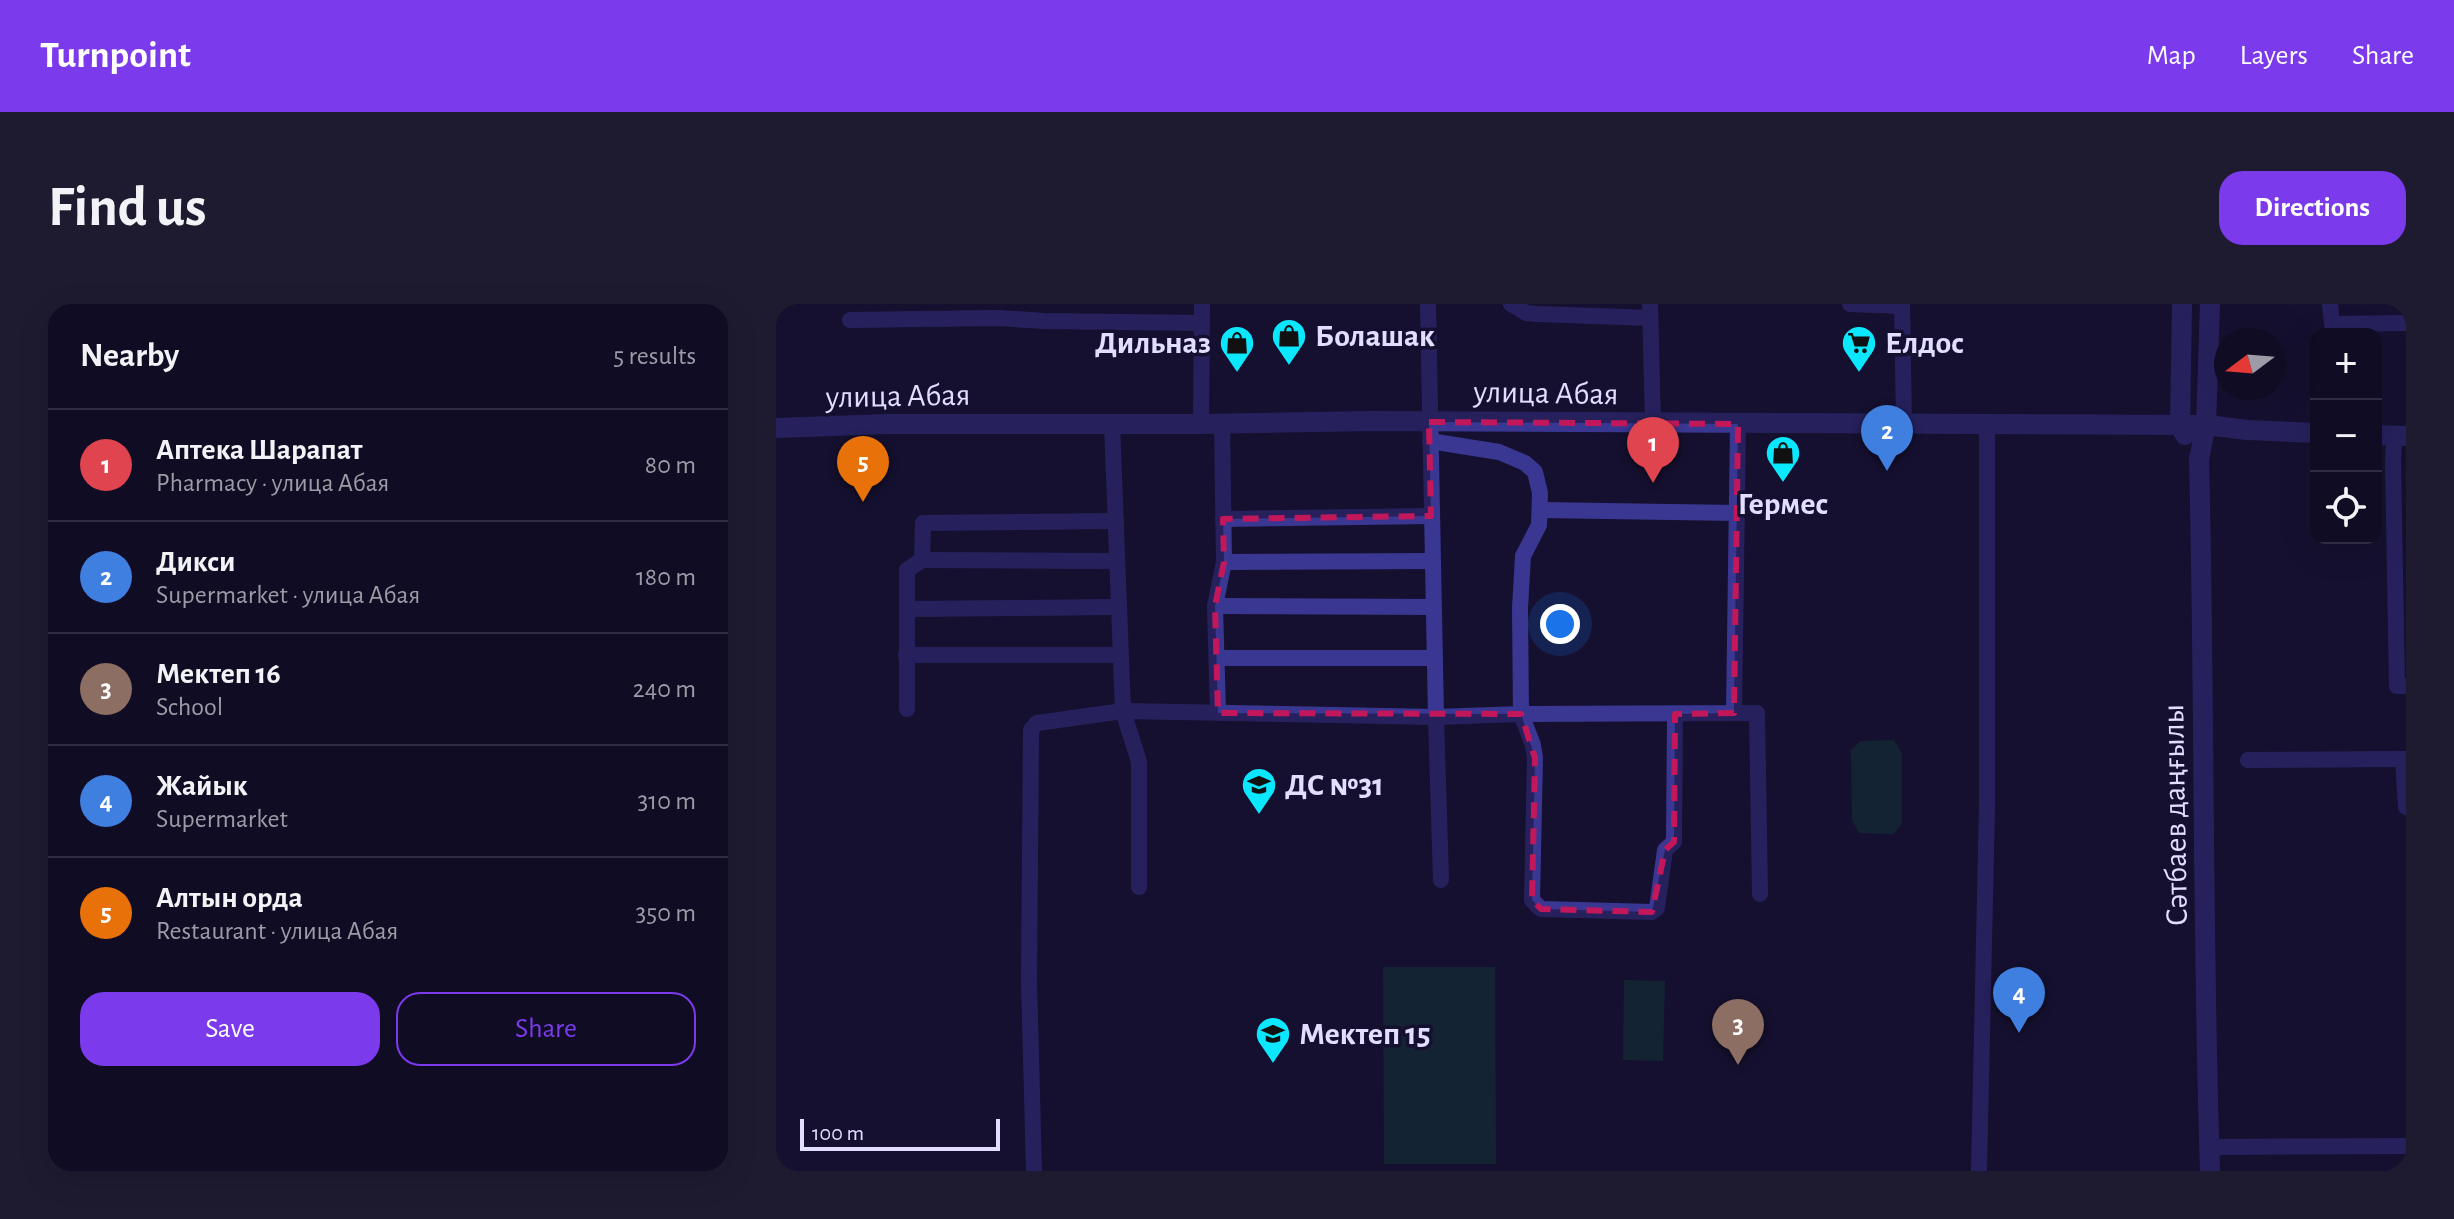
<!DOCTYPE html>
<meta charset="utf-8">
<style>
:root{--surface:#100c23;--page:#1e1a30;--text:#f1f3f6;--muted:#9c9ba6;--line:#302c41;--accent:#7c3aed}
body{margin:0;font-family:"Alegreya Sans",sans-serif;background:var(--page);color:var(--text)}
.controls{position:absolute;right:24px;top:24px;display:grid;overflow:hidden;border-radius:16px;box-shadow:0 8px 32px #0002}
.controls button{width:72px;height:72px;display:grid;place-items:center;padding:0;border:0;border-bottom:2px solid var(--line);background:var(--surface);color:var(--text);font:40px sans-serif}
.compass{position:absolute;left:1438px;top:24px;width:72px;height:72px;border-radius:50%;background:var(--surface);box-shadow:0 8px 32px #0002;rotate:254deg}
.scale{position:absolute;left:24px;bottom:20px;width:200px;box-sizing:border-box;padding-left:8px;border:4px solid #e2deff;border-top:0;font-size:22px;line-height:28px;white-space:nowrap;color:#e2deff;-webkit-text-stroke:6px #15102f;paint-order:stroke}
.you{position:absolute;left:784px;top:320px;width:28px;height:28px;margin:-20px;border:6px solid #fff;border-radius:50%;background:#1a73e8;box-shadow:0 0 0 12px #1a73e833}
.badge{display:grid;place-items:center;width:52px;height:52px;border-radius:50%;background:var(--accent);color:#fff;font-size:26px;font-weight:700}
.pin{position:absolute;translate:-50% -66px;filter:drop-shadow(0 2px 4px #0008)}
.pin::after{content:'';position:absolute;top:42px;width:28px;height:24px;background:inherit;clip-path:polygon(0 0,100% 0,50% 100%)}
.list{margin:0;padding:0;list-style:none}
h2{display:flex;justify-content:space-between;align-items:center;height:104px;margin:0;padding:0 32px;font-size:34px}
h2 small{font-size:26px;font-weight:400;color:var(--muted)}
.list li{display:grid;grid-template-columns:52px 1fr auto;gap:24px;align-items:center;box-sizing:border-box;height:112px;padding:0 32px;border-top:2px solid var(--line)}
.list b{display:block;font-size:30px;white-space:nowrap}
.list p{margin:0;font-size:26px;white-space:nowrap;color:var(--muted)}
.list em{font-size:26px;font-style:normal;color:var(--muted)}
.actions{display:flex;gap:16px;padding:24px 32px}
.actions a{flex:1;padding:18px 0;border:2px solid var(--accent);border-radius:24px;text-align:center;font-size:28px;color:var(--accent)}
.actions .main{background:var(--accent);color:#fff}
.icon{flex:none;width:44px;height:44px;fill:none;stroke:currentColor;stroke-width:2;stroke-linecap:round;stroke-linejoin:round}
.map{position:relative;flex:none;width:1630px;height:867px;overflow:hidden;border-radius:24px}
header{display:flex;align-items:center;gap:48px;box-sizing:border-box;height:112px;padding:0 40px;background:var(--accent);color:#fff}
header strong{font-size:38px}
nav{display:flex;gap:44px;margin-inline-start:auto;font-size:28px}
.intro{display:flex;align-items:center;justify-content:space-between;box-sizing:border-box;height:192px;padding:0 48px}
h1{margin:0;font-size:56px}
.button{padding:20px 36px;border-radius:24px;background:var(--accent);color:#fff;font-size:28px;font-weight:700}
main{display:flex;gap:48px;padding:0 48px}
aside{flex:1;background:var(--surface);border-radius:24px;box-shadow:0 8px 32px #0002}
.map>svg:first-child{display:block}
.green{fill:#123a39}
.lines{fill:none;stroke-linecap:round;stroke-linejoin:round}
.minor{stroke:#3a3792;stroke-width:16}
.tertiary{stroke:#3a3792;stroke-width:20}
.marked{fill:none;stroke:#c2185b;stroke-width:6;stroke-dasharray:16 10;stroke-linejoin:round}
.labels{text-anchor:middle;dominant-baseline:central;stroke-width:7;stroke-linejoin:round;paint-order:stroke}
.poi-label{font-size:32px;font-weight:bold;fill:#e2deff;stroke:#15102f;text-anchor:start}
.street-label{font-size:32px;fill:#e2deff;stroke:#15102f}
</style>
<header>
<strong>Turnpoint</strong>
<nav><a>Map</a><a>Layers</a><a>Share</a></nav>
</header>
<div class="intro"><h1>Find us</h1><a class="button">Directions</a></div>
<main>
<aside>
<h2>Nearby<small>5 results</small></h2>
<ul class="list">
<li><span class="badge" style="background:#e0444e">1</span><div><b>Аптека Шарапат</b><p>Pharmacy · улица Абая</p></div><em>80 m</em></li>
<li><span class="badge" style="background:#3f7fe0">2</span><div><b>Дикси</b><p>Supermarket · улица Абая</p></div><em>180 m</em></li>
<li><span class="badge" style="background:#8d6e63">3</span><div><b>Мектеп 16</b><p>School</p></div><em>240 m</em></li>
<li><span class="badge" style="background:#3f7fe0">4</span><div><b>Жайык</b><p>Supermarket</p></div><em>310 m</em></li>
<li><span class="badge" style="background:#e8710a">5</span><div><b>Алтын орда</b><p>Restaurant · улица Абая</p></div><em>350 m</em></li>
</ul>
<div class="actions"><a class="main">Save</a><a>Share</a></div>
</aside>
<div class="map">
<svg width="1630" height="867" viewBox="0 0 1630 867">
<rect width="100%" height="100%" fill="#15102f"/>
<g class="green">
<polygon points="1118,436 1126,450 1126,519 1118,530 1083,529 1076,516 1075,446 1085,437"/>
<polygon points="607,663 719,663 720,860 608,860"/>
<polygon points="848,676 889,677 887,757 847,756"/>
</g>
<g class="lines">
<g class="minor">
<polyline points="652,0 660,413 665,576"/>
<polyline points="735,0 750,9 762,10 874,14"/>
<polyline points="874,0 877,120"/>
<polyline points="1074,0 1126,2"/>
<polyline points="1126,0 1128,120"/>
<polyline points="1554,0 1556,20 1630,19"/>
<polyline points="74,16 223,14 268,17 426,19"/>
<polyline points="425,120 426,0"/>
<polyline points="1618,132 1617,160 1621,382 1630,382"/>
<polyline points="654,137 723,148 749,159 759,168 764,189 763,221 747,252 744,304 745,410 958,409 962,120"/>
<polyline points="764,206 961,209"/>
<polyline points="447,215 655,212"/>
<polyline points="146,256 341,257"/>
<polyline points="448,258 656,257"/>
<polyline points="439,302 657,303"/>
<polyline points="132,305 342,303"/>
<polyline points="130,351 344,351"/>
<polyline points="441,354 659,354"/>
<polyline points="131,405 131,266 146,256 147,219 340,217"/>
<polyline points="442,409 439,302 448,258 446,120"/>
<polyline points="958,409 981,409 984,590"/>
<polyline points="1627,455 1630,503"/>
<polyline points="1472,456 1630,455"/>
<polyline points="363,583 363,458 347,407 660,413 745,410 757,441 759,454 756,596 765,605 876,608 881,604 889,546 898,538 899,410"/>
<polyline points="1433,843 1630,842"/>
<polyline points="258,867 253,677 255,426 261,419 347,407 336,120"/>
<polyline points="1203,867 1211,501 1211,120"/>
</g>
<g class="tertiary">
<polyline points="1406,0 1404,122 1409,131"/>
<polyline points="0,124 111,120 425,120 596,117 1430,121 1472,126 1540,129"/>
<polyline points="1600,131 1630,132"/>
<path d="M 1434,867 C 1426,630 1429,392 1423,155 L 1430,121 L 1434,0"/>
</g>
</g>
<path d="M0 0H1630V867H0ZM 653,118 L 962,120 L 958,409 L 899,410 L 898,538 L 889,546 L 876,608 L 765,605 L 756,596 L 759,454 L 745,410 L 442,409 L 439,302 L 448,258 L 447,215 L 655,212 Z" fill="#15102f" fill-opacity=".55" fill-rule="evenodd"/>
<path class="marked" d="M 653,118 L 962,120 L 958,409 L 899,410 L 898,538 L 889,546 L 876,608 L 765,605 L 756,596 L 759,454 L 745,410 L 442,409 L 439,302 L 448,258 L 447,215 L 655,212 Z"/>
<defs>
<symbol id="shop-pin" viewBox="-11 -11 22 30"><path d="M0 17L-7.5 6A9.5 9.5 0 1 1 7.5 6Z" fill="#0ae7ff" stroke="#15102f"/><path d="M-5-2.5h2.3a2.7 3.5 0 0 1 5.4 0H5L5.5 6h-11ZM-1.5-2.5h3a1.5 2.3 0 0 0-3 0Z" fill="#111"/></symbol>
<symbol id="supermarket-pin" viewBox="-11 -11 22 30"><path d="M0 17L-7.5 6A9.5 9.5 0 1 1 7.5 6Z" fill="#0ae7ff" stroke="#15102f"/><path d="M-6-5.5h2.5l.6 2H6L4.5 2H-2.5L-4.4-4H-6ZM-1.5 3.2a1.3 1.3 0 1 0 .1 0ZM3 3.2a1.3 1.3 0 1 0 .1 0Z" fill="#111"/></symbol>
<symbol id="school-pin" viewBox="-11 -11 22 30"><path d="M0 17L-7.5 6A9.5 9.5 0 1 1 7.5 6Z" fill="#0ae7ff" stroke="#15102f"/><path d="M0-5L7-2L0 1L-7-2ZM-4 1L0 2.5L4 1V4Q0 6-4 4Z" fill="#111"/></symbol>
</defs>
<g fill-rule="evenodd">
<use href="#shop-pin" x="493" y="12" width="40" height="54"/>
<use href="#shop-pin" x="441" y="19" width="40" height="54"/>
<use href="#supermarket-pin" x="1063" y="19" width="40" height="54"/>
<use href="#shop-pin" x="987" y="129" width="40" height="54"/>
<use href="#school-pin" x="463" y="461" width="40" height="54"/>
<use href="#school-pin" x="477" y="710" width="40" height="54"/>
</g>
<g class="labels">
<g class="poi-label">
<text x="539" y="32">Болашак</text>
<text x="435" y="39" text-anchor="end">Дильназ</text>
<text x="1109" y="39">Елдос</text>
<text x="1007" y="200" text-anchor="middle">Гермес</text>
<text x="509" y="481">ДС №31</text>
<text x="523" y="730">Мектеп 15</text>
</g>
<g class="street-label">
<text transform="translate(770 89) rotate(1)">улица Абая</text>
<text transform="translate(122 92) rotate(-1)">улица Абая</text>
<text transform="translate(1399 511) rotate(-91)">Сәтбаев даңғылы</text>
</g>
</g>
</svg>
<div class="controls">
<button>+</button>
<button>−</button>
<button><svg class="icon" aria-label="locate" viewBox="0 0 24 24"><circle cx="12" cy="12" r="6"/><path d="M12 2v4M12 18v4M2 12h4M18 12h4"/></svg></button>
</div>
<svg class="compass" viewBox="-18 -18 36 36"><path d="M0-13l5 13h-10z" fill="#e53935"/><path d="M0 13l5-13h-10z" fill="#9c9ba6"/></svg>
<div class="scale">100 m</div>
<div class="you"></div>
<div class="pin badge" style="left:877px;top:179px;background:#e0444e">1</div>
<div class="pin badge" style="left:1111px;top:167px;background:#3f7fe0">2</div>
<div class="pin badge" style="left:962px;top:761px;background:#8d6e63">3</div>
<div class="pin badge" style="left:1243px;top:729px;background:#3f7fe0">4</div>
<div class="pin badge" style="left:87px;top:198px;background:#e8710a">5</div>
</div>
</main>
